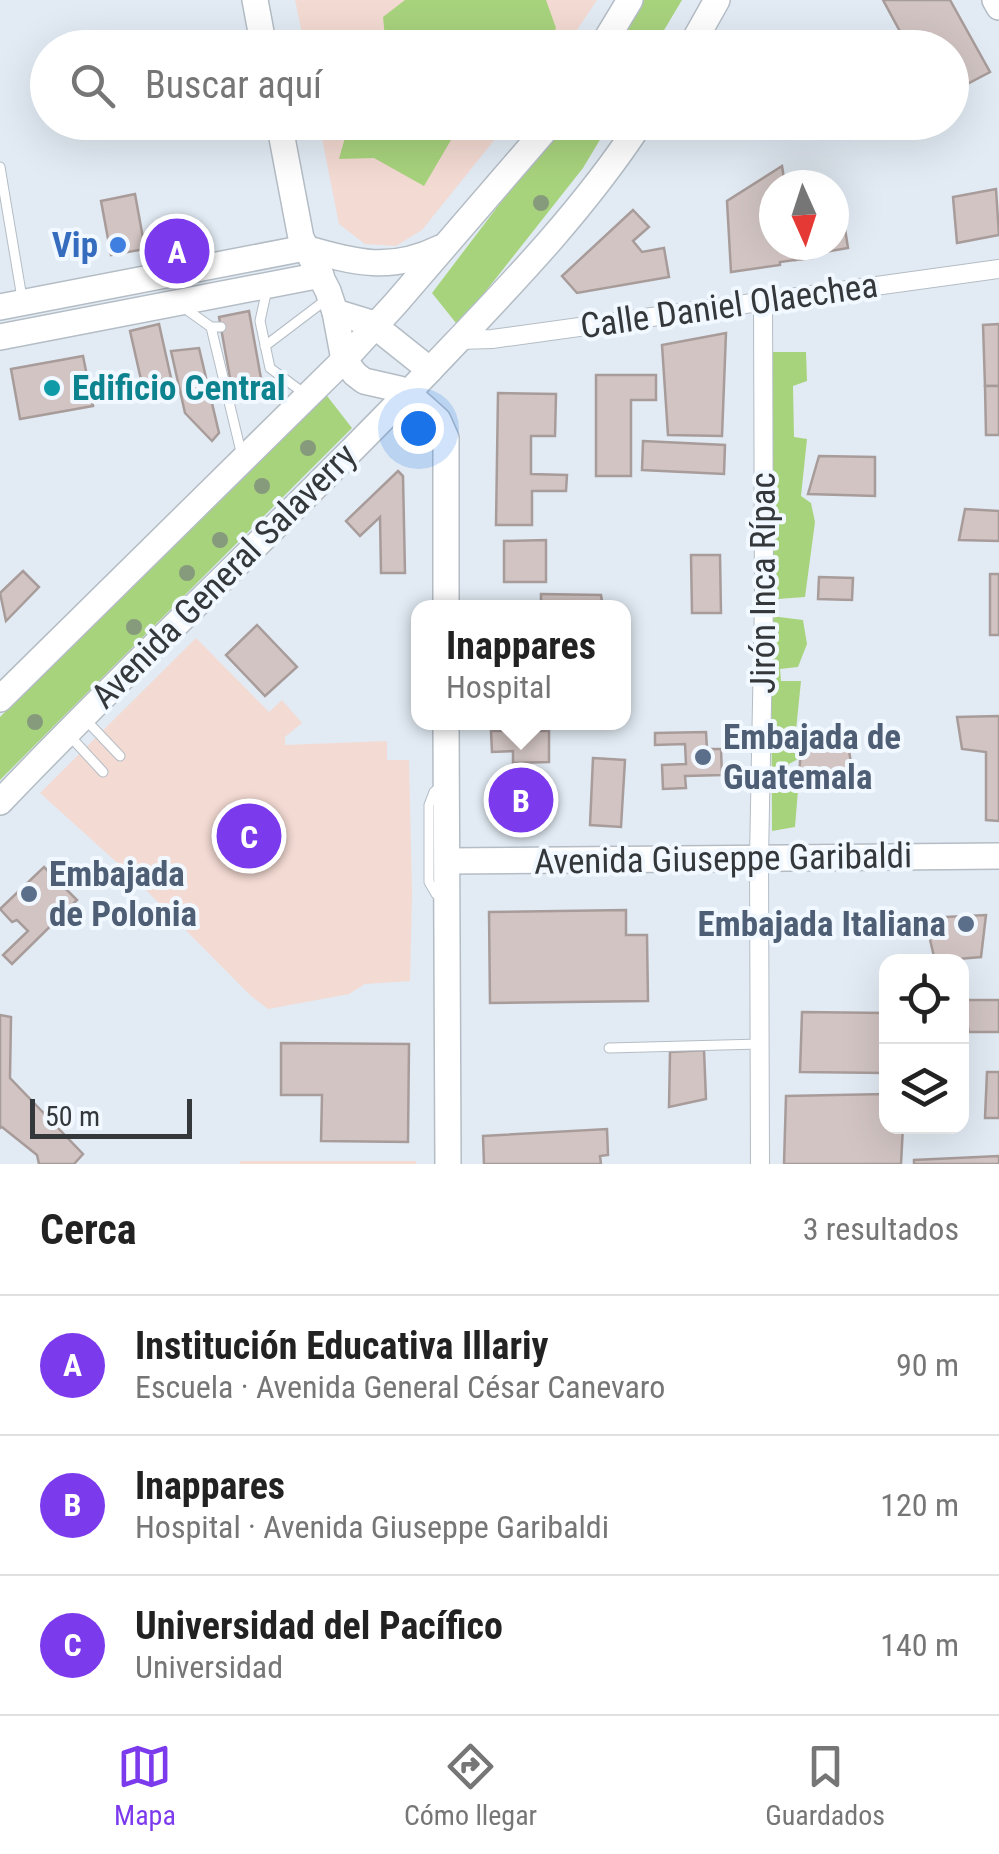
<!DOCTYPE html>
<html lang="es">
<meta charset="utf-8">
<style>
:root{--surface:#fff;--page:#f2f2f2;--text:#222;--muted:#767676;--line:#e0e0e0;--accent:#7c3aed}
body{margin:0;font-family:"Roboto Condensed",sans-serif;background:var(--page);color:var(--text)}
.controls{position:absolute;right:30px;bottom:30px;display:grid;overflow:hidden;border-radius:20px;box-shadow:0 10px 40px #0002}
.controls button{width:90px;height:90px;display:grid;place-items:center;padding:0;border:0;border-bottom:2px solid var(--line);background:var(--surface);color:var(--text);font:50px sans-serif}
.compass{position:absolute;left:759px;top:170px;width:90px;height:90px;border-radius:50%;background:var(--surface);box-shadow:0 10px 40px #0002;rotate:177deg}
.scale{position:absolute;left:30px;bottom:25px;width:162px;box-sizing:border-box;padding-left:10px;border:5px solid #34383b;border-top:0;font-size:28px;line-height:35px;white-space:nowrap;color:#34383b;-webkit-text-stroke:8px #f1f8ff;paint-order:stroke}
.you{position:absolute;left:418px;top:428px;width:35px;height:35px;margin:-25px;border:8px solid #fff;border-radius:50%;background:#1a73e8;box-shadow:0 0 0 15px #1a73e833}
.badge{display:grid;place-items:center;width:65px;height:65px;border-radius:50%;background:var(--accent);color:#fff;font-size:32px;font-weight:700}
.pin{position:absolute;translate:-50% -50%;border:5px solid #fff;box-shadow:0 2px 10px #0006}
.popup{position:absolute;left:411px;top:600px;width:220px;height:130px;box-sizing:border-box;display:grid;place-content:center;border-radius:20px;background:var(--surface);filter:drop-shadow(0 2px 8px #0005);font-size:32px;white-space:nowrap;color:var(--muted)}
.popup b{font-size:38px;color:var(--text)}
.popup::after{content:'';position:absolute;left:50%;top:100%;margin-left:-20px;border:20px solid transparent;border-top-color:var(--surface)}
.list{margin:0;padding:0;list-style:none}
h2{display:flex;justify-content:space-between;align-items:center;height:130px;margin:0;padding:0 40px;font-size:42px}
h2 small{font-size:32px;font-weight:400;color:var(--muted)}
.list li{display:grid;grid-template-columns:65px 1fr auto;gap:30px;align-items:center;box-sizing:border-box;height:140px;padding:0 40px;border-top:2px solid var(--line)}
.list b{display:block;font-size:38px;white-space:nowrap}
.list p{margin:0;font-size:32px;white-space:nowrap;color:var(--muted)}
.list em{font-size:32px;font-style:normal;color:var(--muted)}
.icon{flex:none;width:55px;height:55px;fill:none;stroke:currentColor;stroke-width:2;stroke-linecap:round;stroke-linejoin:round}
.map{position:relative;flex:none;width:999px;height:1164px;overflow:hidden}
.search{position:absolute;background:var(--surface);box-shadow:0 10px 40px #0002;left:30px;right:30px;top:30px;height:110px;display:flex;align-items:center;gap:25px;box-sizing:border-box;padding:0 35px;border-radius:55px;color:var(--muted);font-size:38px}
.sheet{height:550px;background:var(--surface)}
nav{display:flex;justify-content:space-around;align-items:center;box-sizing:border-box;height:140px;border-top:2px solid var(--line);background:var(--surface);font-size:28px;color:var(--muted)}
nav a{display:grid;justify-items:center;gap:5px}
nav .on{color:var(--accent)}
.map>svg:first-child{display:block}
.education{fill:#f3dad2}
.green{fill:#a8d37d}
.building{fill:#d1c4c2;stroke:#a89c9a;stroke-width:2.5}
.lines{fill:none;stroke-linecap:round;stroke-linejoin:round}
.lane-casing{stroke:#b4bdc5;stroke-width:11}
.street-casing{stroke:#b4bdc5;stroke-width:20}
.secondary-casing{stroke:#b4bdc5;stroke-width:28}
.lane{stroke:#fff;stroke-width:9}
.street{stroke:#fff;stroke-width:18}
.secondary{stroke:#fff;stroke-width:25}
.tree{fill:#869a7c}
.shop-dot{fill:#3f7fe0;stroke:#f1f8ff;stroke-width:4}
.culture-dot{fill:#0f9aa8;stroke:#f1f8ff;stroke-width:4}
.service-dot{fill:#5c6f8a;stroke:#f1f8ff;stroke-width:4}
.labels{text-anchor:middle;dominant-baseline:central;stroke-width:8;stroke-linejoin:round;paint-order:stroke}
.shop-label{font-size:35px;font-weight:bold;fill:#366cbe;stroke:#f1f8ff;text-anchor:end}
.street-label{font-size:35px;fill:#34383b;stroke:#f1f8ff}
.culture-label{font-size:35px;font-weight:bold;fill:#0d838f;stroke:#f1f8ff;text-anchor:start}
.service-label{font-size:35px;font-weight:bold;fill:#4e5e75;stroke:#f1f8ff;text-anchor:start}
</style>
<div class="map">
<svg width="999" height="1164" viewBox="0 0 999 1164">
<rect width="100%" height="100%" fill="#e2ebf4"/>
<g class="education">
<polygon points="295,0 597,0 565,48 305,47"/>
<polygon points="319,123 508,123 422,230 396,246 365,244 339,224"/>
<polygon points="196,638 269,712 282,700 302,723 285,737 285,745 387,741 387,760 409,760 412,893 410,981 365,984 349,994 268,1009 251,996 134,878 40,793"/>
<rect x="240" y="1161" width="176" height="3"/>
</g>
<g class="green">
<polygon points="405,0 546,0 556,28 544,47 386,47 383,17"/>
<polygon points="640,0 682,0 654,47 609,48"/>
<polygon points="349,123 350,122 461,123 424,186 374,158 339,159"/>
<polygon points="561,123 610,123 583,168 478,301 456,323 432,293"/>
<polygon points="770,352 806,352 807,381 793,386 794,437 807,439 801,496 811,503 815,522 805,597 764,600"/>
<polygon points="324,392 352,428 0,780 0,717"/>
<polygon points="771,616 803,620 807,644 798,667 780,669 781,681 801,681 796,730 800,758 789,764 785,786 798,790 795,827 772,831"/>
</g>
<g class="building">
<polygon points="883,0 950,0 990,72 952,92 952,48 909,48"/>
<polygon points="782,166 785,185 774,185 774,245 793,245 795,260 780,262 780,265 731,272 727,201"/>
<polygon points="996,189 999,235 957,243 953,197"/>
<polygon points="135,194 145,249 111,255 101,201"/>
<polygon points="840,197 848,248 813,254 813,258 795,260 793,245 834,245 834,198"/>
<polygon points="633,210 649,227 633,241 642,252 664,248 669,277 577,293 562,276"/>
<polygon points="249,311 262,384 232,389 219,317"/>
<polygon points="159,324 171,378 142,384 130,331"/>
<polygon points="999,324 999,386 985,386 983,325"/>
<polygon points="726,333 722,436 668,435 662,345"/>
<polygon points="199,348 219,433 212,441 185,413 171,351"/>
<polygon points="83,356 93,406 20,419 11,369"/>
<polygon points="596,375 656,375 656,400 631,400 631,476 596,476"/>
<polygon points="985,386 999,386 999,435 986,435"/>
<polygon points="498,393 556,394 555,436 531,436 531,474 567,475 566,491 532,491 532,525 496,525"/>
<polygon points="643,441 725,445 724,474 642,470"/>
<polygon points="819,456 875,457 875,496 808,494"/>
<polygon points="398,471 403,476 405,573 381,573 380,517 360,536 346,521"/>
<polygon points="965,509 999,511 999,541 959,540"/>
<polygon points="546,540 546,582 504,582 504,541"/>
<polygon points="691,555 720,555 721,613 692,613"/>
<polygon points="23,571 39,587 6,621 0,593"/>
<rect x="990" y="574" width="9" height="61"/>
<polygon points="819,577 853,578 852,600 818,599"/>
<polygon points="541,594 601,595 603,608 541,607"/>
<polygon points="257,625 297,667 265,696 226,655"/>
<polygon points="999,716 999,821 986,820 986,752 962,749 957,717"/>
<polygon points="846,730 852,770 799,777 802,731"/>
<polygon points="491,731 549,731 549,762 513,763 513,751 492,752"/>
<polygon points="706,732 707,749 721,749 722,775 685,776 686,788 663,789 662,765 686,764 685,744 655,745 655,733"/>
<polygon points="593,758 625,760 621,827 590,825"/>
<polygon points="44,867 77,900 12,964 3,955 28,931 17,920 12,922 0,909"/>
<polygon points="626,910 626,935 647,935 648,1001 490,1003 489,912"/>
<polygon points="986,915 981,957 935,961 925,918"/>
<polygon points="962,1000 999,1000 999,1032 969,1032"/>
<polygon points="802,1012 886,1013 886,1073 800,1072"/>
<polygon points="0,1015 11,1017 10,1078 83,1154 74,1164 39,1164 37,1155 2,1127 0,1128"/>
<polygon points="281,1043 409,1044 408,1142 321,1141 322,1095 281,1095"/>
<polygon points="704,1050 706,1099 669,1107 670,1052"/>
<polygon points="987,1072 999,1072 999,1118 985,1118"/>
<polygon points="886,1094 886,1126 903,1126 901,1164 784,1164 786,1096"/>
<polygon points="607,1129 608,1155 600,1156 601,1164 484,1164 483,1136"/>
<polygon points="999,1156 999,1164 914,1164 914,1160"/>
</g>
<g class="lines">
<defs>
<g id="lane">
<polyline points="0,167 22,298"/>
<polyline points="267,289 260,321 270,368 305,394"/>
<polyline points="183,307 211,327 221,327"/>
<polyline points="211,327 242,456"/>
<polyline points="265,346 327,299"/>
<polyline points="84,718 120,756"/>
<polyline points="68,734 103,772"/>
<polyline points="440,787 434,792 429,805 429,882 436,894 442,897"/>
<polyline points="609,1048 760,1044"/>
</g>
<g id="street">
<polyline points="458,340 492,339 999,269"/>
<polyline points="760,1164 759,858 764,600 763,301"/>
</g>
<g id="secondary">
<polyline points="255,0 264,48"/>
<polyline points="995,0 999,7"/>
<polyline points="601,48 630,0"/>
<polyline points="690,48 717,0"/>
<polyline points="279,122 301,238 328,291 335,312 344,360 355,374 364,381 399,389 408,393 438,420 446,438 446,608"/>
<path d="M 0,307 L 305,248 C 355,263 391,272 440,248"/>
<polyline points="335,312 371,323 430,370"/>
<polyline points="0,337 321,275"/>
<polyline points="0,699 344,360 396,303 552,122"/>
<polyline points="446,722 448,1164"/>
<path d="M 0,802 C 140,655 289,518 429,371 C 504,292 581,214 641,122"/>
<polyline points="447,861 999,856"/>
</g>
</defs>
<use href="#lane" class="lane-casing"/>
<use href="#street" class="street-casing"/>
<use href="#secondary" class="secondary-casing"/>
<use href="#lane" class="lane"/>
<use href="#street" class="street"/>
<use href="#secondary" class="secondary"/>
</g>
<g class="tree">
<circle cx="541" cy="203" r="8"/>
<circle cx="308" cy="448" r="8"/>
<circle cx="262" cy="486" r="8"/>
<circle cx="220" cy="540" r="8"/>
<circle cx="187" cy="573" r="8"/>
<circle cx="134" cy="627" r="8"/>
<circle cx="35" cy="722" r="8"/>
</g>
<circle class="shop-dot" cx="118" cy="245" r="10"/>
<circle class="culture-dot" cx="52" cy="388" r="10"/>
<g class="service-dot">
<circle cx="703" cy="757" r="10"/>
<circle cx="29" cy="894" r="10"/>
<circle cx="966" cy="924" r="10"/>
</g>
<g class="labels">
<g class="shop-label">
<text x="98" y="245">Vip</text>
</g>
<g class="street-label">
<text transform="translate(729 306) rotate(-8)">Calle Daniel Olaechea</text>
<text transform="translate(224 576) rotate(-45)">Avenida General Salaverry</text>
<text transform="translate(763 583) rotate(-90)">Jirón Inca Rípac</text>
<text transform="translate(723 859) rotate(-1)">Avenida Giuseppe Garibaldi</text>
</g>
<g class="culture-label">
<text x="72" y="388">Edificio Central</text>
</g>
<g class="service-label">
<text x="723" y="737">Embajada de<tspan x="723" dy="40">Guatemala</tspan></text>
<text x="49" y="874">Embajada<tspan x="49" dy="40">de Polonia</tspan></text>
<text x="946" y="924" text-anchor="end">Embajada Italiana</text>
</g>
</g>
</svg>
<div class="controls">
<button><svg class="icon" aria-label="locate" viewBox="0 0 24 24"><circle cx="12" cy="12" r="6"/><path d="M12 2v4M12 18v4M2 12h4M18 12h4"/></svg></button>
<button><svg class="icon" aria-label="layers" viewBox="0 0 24 24"><path d="M12 4l9 5-9 5-9-5zM3 14l9 5 9-5"/></svg></button>
</div>
<svg class="compass" viewBox="-18 -18 36 36"><path d="M0-13l5 13h-10z" fill="#e53935"/><path d="M0 13l5-13h-10z" fill="#767676"/></svg>
<div class="scale">50 m</div>
<div class="you"></div>
<div class="pin badge" style="left:177px;top:251px">A</div>
<div class="pin badge" style="left:521px;top:800px">B</div>
<div class="popup"><b>Inappares</b>Hospital</div>
<div class="pin badge" style="left:249px;top:836px">C</div>
<div class="search"><svg class="icon" aria-label="search" viewBox="0 0 24 24"><circle cx="10" cy="10" r="6"/><path d="M15 15l6 6"/></svg>Buscar aquí</div>
</div>
<section class="sheet">
<h2>Cerca<small>3 resultados</small></h2>
<ul class="list">
<li><span class="badge">A</span><div><b>Institución Educativa Illariy</b><p>Escuela · Avenida General César Canevaro</p></div><em>90 m</em></li>
<li><span class="badge">B</span><div><b>Inappares</b><p>Hospital · Avenida Giuseppe Garibaldi</p></div><em>120 m</em></li>
<li><span class="badge">C</span><div><b>Universidad del Pacífico</b><p>Universidad</p></div><em>140 m</em></li>
</ul>
</section>
<nav>
<a class="on"><svg class="icon" aria-label="map" viewBox="0 0 24 24"><path d="M3 6l6-2 6 2 6-2v14l-6 2-6-2-6 2zM9 4v14M15 6v14"/></svg>Mapa</a>
<a><svg class="icon" aria-label="directions" viewBox="0 0 24 24"><path d="M12 3l9 9-9 9-9-9zM9 14v-3h6M13 9l2 2-2 2"/></svg>Cómo llegar</a>
<a><svg class="icon" aria-label="saved" viewBox="0 0 24 24"><path d="M7 4h10v16l-5-4-5 4z"/></svg>Guardados</a>
</nav>
